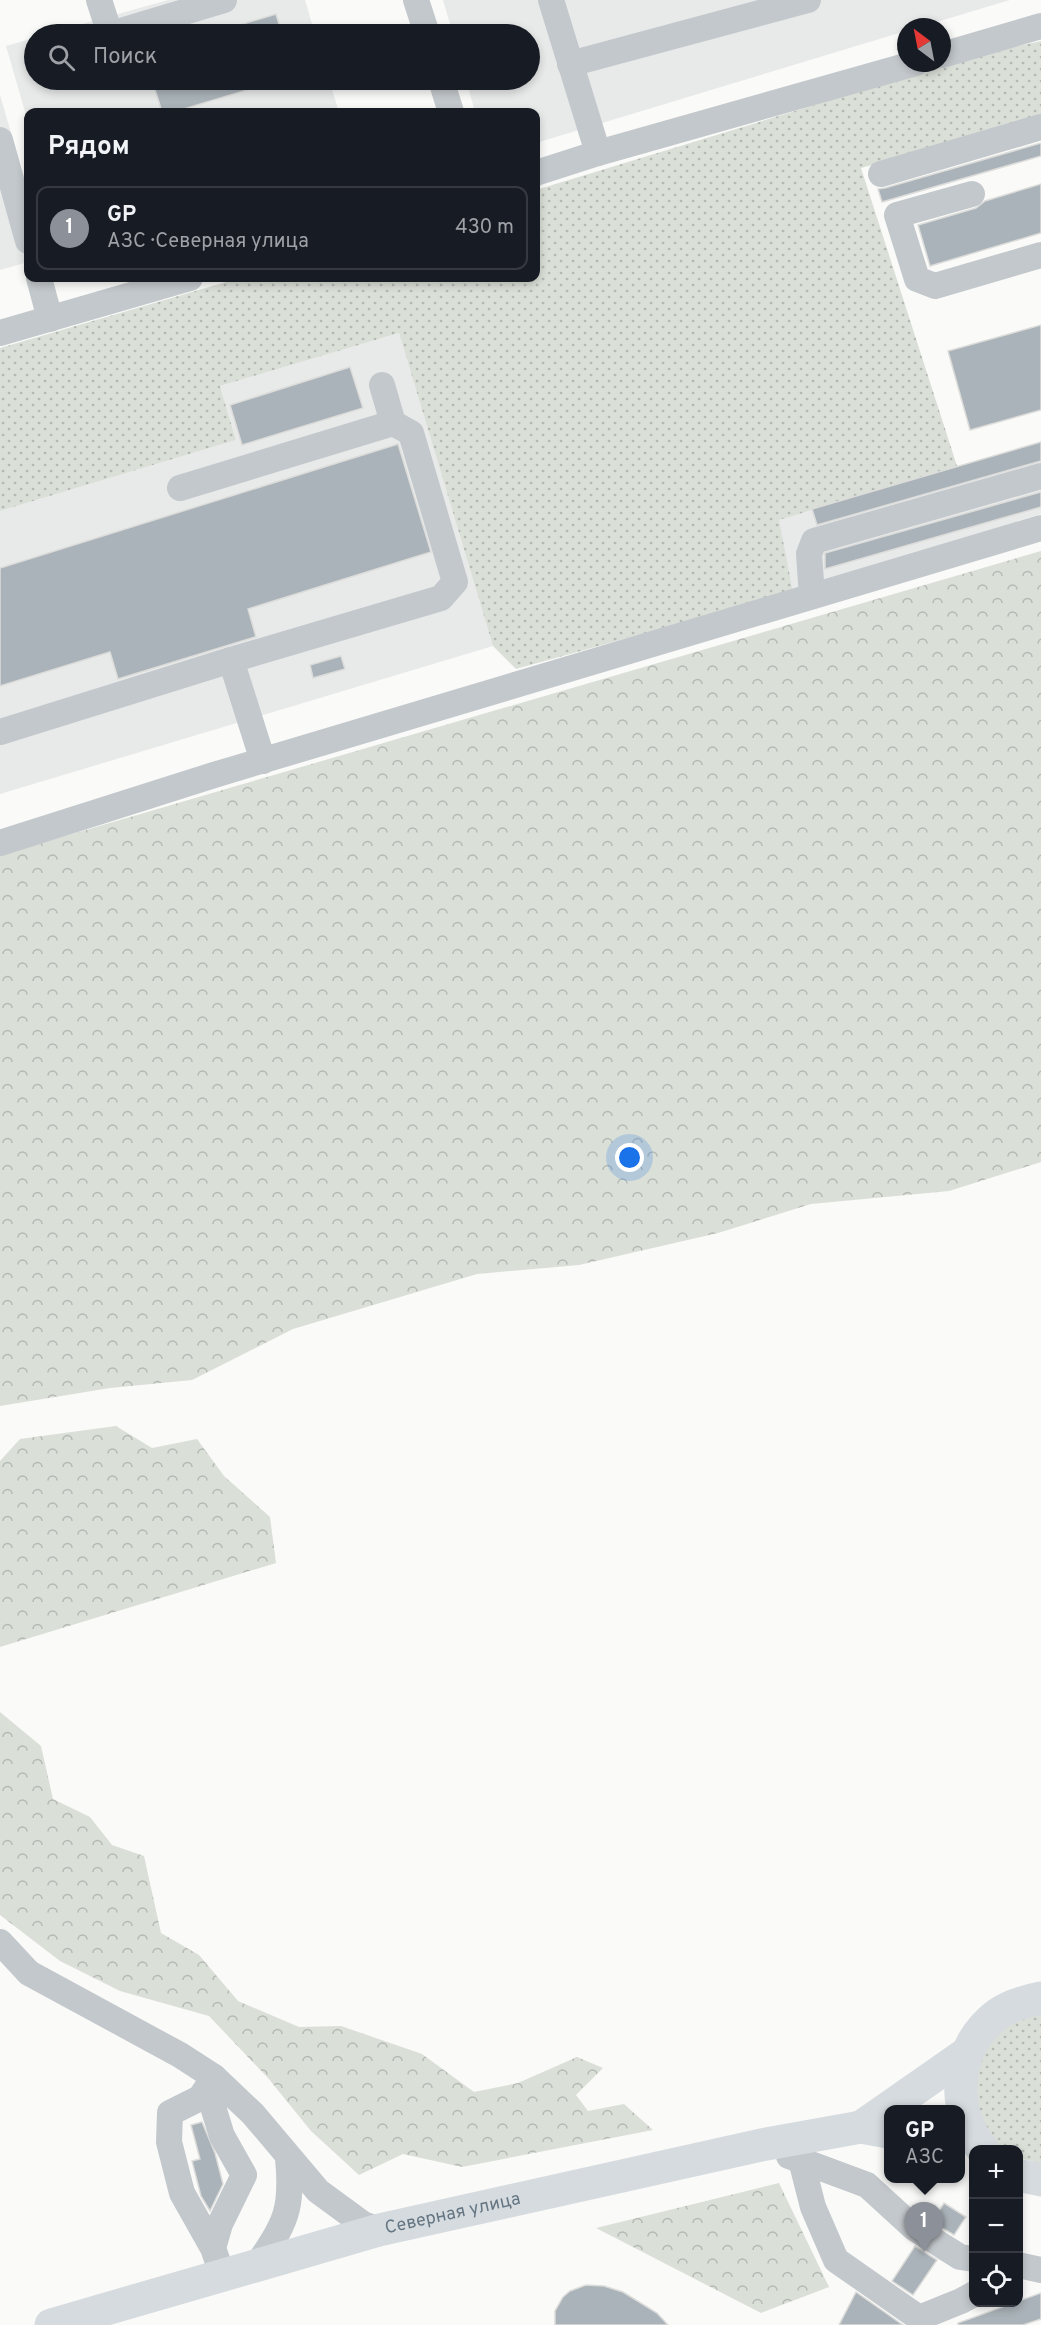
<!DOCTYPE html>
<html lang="ru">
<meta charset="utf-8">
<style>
:root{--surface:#171b24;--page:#242831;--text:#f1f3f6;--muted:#9ea1a6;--line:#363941;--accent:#8c9099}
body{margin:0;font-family:Overpass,sans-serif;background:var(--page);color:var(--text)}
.controls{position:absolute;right:18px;bottom:18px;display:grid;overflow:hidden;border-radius:12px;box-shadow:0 3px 9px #0003}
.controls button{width:54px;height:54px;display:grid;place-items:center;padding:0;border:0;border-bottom:2px solid var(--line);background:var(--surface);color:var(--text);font:30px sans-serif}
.compass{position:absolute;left:897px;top:18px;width:54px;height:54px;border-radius:50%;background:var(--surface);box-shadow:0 3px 9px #0003;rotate:328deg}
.you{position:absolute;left:630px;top:1158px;width:21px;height:21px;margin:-15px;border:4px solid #fff;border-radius:50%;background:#1a73e8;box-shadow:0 0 0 9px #1a73e833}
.badge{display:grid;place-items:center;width:39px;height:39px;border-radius:50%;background:var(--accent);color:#fff;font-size:20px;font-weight:700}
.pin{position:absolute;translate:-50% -50px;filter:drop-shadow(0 2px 3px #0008)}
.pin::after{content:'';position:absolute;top:32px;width:21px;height:18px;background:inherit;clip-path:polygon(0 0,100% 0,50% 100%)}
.popup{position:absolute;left:884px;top:2105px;width:81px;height:78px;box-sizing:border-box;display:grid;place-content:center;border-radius:12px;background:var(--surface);filter:drop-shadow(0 2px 4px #0005);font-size:20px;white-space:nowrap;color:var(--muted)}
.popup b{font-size:22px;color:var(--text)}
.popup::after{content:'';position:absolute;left:50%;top:100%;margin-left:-12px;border:12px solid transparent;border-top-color:var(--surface)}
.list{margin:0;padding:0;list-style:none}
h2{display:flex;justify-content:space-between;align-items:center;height:78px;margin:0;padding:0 24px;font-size:26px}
h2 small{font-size:20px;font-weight:400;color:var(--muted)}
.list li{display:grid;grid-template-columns:39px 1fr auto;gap:18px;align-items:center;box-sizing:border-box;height:84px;margin:0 12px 12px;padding:0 12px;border:2px solid var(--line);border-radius:12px}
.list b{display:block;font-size:22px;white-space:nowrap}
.list p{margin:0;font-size:20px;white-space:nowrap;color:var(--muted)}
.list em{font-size:20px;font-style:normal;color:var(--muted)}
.icon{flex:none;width:33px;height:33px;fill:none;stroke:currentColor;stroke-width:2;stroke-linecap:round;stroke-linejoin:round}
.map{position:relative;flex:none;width:1041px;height:2325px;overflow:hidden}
.search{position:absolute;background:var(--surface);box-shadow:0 3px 9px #0003;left:24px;top:24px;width:516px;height:66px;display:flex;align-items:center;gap:15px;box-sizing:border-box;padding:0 21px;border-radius:33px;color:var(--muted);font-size:22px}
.panel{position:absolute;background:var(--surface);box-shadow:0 3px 9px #0003;left:24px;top:108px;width:516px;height:174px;border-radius:12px}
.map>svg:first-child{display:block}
.built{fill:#e8e9e9}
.grass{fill:url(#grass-dots)}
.forest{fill:url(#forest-crowns)}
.building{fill:#aab3b9;stroke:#dcdcda;stroke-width:1.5}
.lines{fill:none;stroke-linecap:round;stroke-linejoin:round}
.minor{stroke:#c3c8cc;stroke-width:26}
.major{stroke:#d6dbdf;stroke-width:33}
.labels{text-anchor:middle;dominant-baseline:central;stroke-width:6;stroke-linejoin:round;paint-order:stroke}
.street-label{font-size:18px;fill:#657683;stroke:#fff}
</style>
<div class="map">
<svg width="1041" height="2325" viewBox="0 0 1041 2325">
<defs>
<pattern id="grass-dots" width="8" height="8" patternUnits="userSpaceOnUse" patternTransform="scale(1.5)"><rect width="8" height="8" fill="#dadfd7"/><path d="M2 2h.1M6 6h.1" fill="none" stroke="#b4b9b4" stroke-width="1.8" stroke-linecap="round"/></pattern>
<pattern id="forest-crowns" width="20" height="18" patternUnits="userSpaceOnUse" patternTransform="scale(1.5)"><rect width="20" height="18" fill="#dadfd7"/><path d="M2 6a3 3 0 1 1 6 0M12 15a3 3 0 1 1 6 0" fill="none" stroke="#b4b9b4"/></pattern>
</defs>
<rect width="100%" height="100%" fill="#fafaf8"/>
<g class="built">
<polygon points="168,0 305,0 315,34 47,34"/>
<polygon points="443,0 1010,0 920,27 906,27 906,31 536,143 536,112 475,112 466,80 530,80 530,34 453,34"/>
<polygon points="34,38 34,80 329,80 339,112 28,112 28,122 6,46"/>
<polygon points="0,95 28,191 28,262 0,270"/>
<polygon points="399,333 493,646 0,794 0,511 236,440 220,386"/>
<polygon points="1041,442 1041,514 793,592 778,520"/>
</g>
<g class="grass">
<polygon points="1041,41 1041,118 861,168 957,466 779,520 793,592 516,669 493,646 399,333 220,386 236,440 0,511 0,348 240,278 536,278 536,190 982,54"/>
<path d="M 1041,2012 L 1041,2164 L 1020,2158 L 1018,2150 C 1014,2149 1009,2150 1005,2149 C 983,2139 971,2097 975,2075 C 978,2060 987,2041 999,2031 C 1012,2020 1026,2016 1041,2012 Z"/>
</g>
<g class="forest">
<polygon points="1041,551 1041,1162 949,1191 811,1204 718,1233 579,1265 477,1274 293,1329 192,1380 110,1388 0,1406 0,855"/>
<polygon points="116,1426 152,1448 197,1439 224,1476 270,1517 276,1563 0,1647 0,1461 20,1439"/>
<polygon points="0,1712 41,1746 53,1799 90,1817 112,1845 144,1856 161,1933 199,1955 238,2001 299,2027 341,2026 422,2054 474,2092 518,2083 577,2057 603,2068 576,2095 588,2111 624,2104 653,2130 462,2167 403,2154 359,2175 311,2131 268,2078 209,2016 120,1991 60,1961 0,1915"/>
<polygon points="779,2183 829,2287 761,2313 596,2228"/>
</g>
<g class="building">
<polygon points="276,14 282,34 220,34 220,31"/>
<polygon points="152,80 269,80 270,83 174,112 162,112"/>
<polygon points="1041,143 1041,156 882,202 878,189 885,188"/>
<polygon points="1041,184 1041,233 930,266 918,225 976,208 985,201"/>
<polygon points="1041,325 1041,410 970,430 948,351"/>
<polygon points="350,367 363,408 242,445 230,405"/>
<polygon points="1041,442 1041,461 817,525 812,509"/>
<polygon points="398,444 431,552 248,609 256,637 255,637 118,679 110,652 0,686 0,568"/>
<polygon points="1041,492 1041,507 825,569 825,553"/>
<polygon points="341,656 345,669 313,678 310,665"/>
<polygon points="202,2122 215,2153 223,2184 210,2211 201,2196 192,2161 200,2159 191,2125"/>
<polygon points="944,2203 966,2217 954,2235 932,2222"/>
<polygon points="915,2246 937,2260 913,2295 892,2281"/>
<polygon points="586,2285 604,2286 623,2292 657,2313 668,2325 555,2325 555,2311 563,2297 570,2291"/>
<polygon points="856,2292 903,2325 839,2325"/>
<polygon points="1041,2293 1041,2319 1023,2325 958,2325 958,2323"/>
</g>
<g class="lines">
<g class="minor">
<polyline points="99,0 110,34"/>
<polyline points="416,0 427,34"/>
<polyline points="551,0 598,153"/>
<polyline points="111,34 224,0"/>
<polyline points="942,55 1041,26"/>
<polyline points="570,64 808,0"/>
<polyline points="441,80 451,112"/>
<polyline points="0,140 28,241"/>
<polyline points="536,173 598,153 916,63"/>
<polyline points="881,174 1041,127"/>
<polyline points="972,194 897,215 917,279 935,286 1041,255"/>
<polyline points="39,278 50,319"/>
<polyline points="0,333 190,278"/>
<polyline points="382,385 393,423"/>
<polyline points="180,488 393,423 411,433 455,582 441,598 231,660"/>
<polyline points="812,596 809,554 814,541 1041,476"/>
<polyline points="0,732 231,660 263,761"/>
<polyline points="0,843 214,775 1041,528"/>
<polyline points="0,1942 29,1973 180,2055 214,2077 253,2114 318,2191 363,2224 379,2230"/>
<polyline points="789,2156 867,2185 914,2228 960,2257 974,2259"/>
<polyline points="801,2160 813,2207 836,2260 919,2318 961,2301 974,2294"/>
<polyline points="213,2248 182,2193 169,2142 170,2113 200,2098 214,2077 214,2110 222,2136 244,2175 220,2224 213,2248 222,2274"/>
<path d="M 257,2265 C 286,2222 293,2210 288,2158"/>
<polyline points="1018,2265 1041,2270"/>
</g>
<g class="major">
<polyline points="861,2127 967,2053"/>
<path d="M 983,2150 C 949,2108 954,2047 998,2014 C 1011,2005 1026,2001 1041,1998"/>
<polyline points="1018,2175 1041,2180"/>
<path id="s1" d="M 51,2325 L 379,2230 L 761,2145 L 861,2127 L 888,2132"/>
</g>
</g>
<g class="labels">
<g class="street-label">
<text stroke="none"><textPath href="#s1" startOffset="417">Северная улица</textPath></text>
</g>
</g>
</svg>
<div class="controls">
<button>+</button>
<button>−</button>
<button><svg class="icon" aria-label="locate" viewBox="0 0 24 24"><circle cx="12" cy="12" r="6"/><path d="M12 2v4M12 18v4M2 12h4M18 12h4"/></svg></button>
</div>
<svg class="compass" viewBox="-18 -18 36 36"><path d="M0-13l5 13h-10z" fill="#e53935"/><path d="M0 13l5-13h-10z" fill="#9ea1a6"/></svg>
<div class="you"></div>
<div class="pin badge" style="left:924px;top:2252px">1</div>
<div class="popup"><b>GP</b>АЗС</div>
<div class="search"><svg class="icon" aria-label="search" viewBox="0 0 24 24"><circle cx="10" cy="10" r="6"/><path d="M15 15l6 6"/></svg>Поиск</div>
<section class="panel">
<h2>Рядом<small></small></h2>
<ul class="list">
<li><span class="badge">1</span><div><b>GP</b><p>АЗС · Северная улица</p></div><em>430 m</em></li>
</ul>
</section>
</div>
